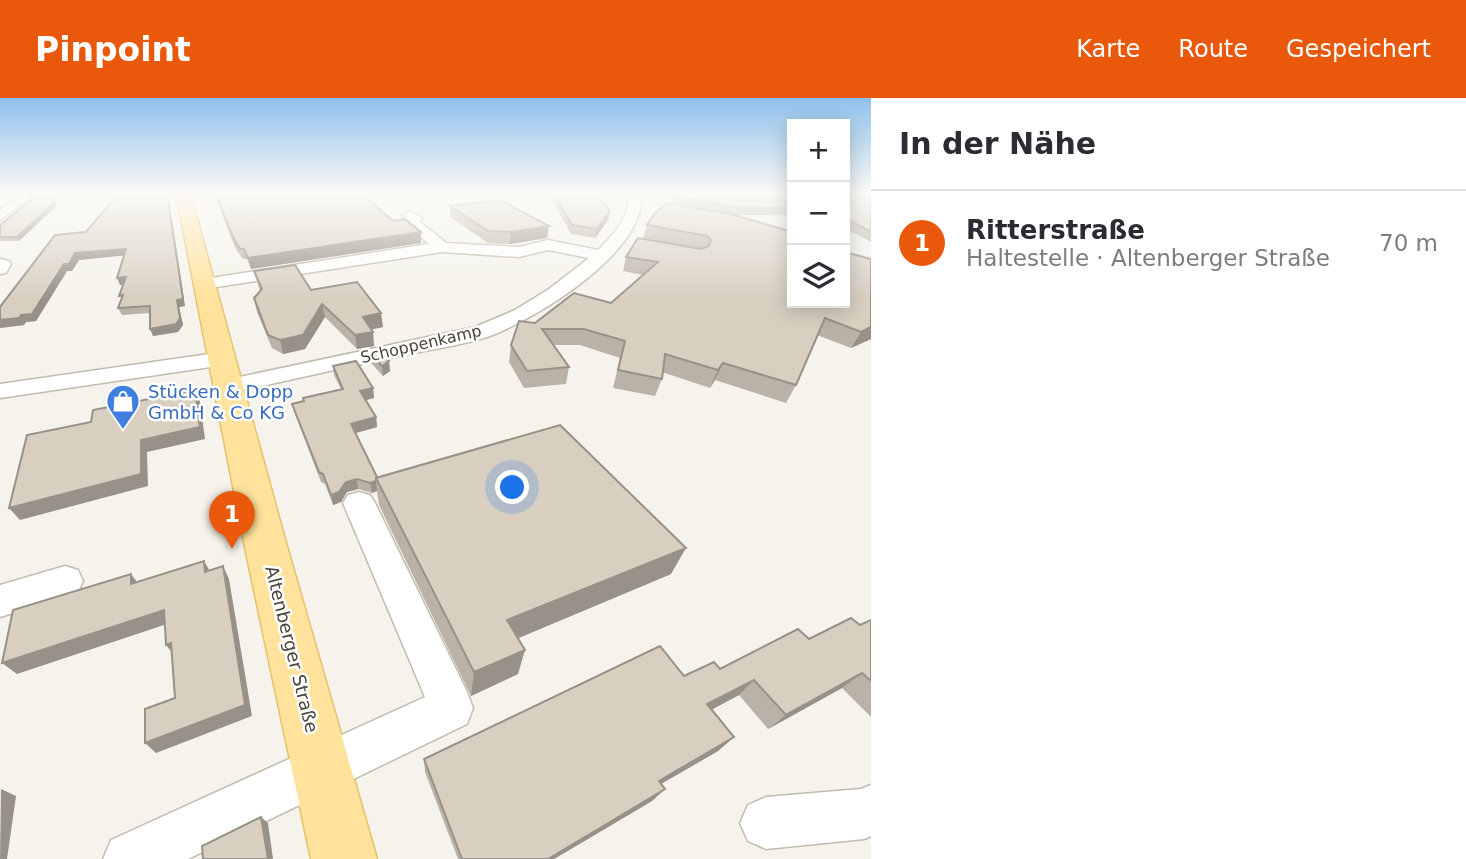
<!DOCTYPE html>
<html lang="de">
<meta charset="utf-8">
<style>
:root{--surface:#fff;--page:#f7f7f7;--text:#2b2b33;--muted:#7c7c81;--line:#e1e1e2;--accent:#ea580c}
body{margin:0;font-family:"DejaVu Sans",sans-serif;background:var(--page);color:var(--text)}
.controls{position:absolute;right:21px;top:21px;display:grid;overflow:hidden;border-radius:0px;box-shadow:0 4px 18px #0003}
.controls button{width:63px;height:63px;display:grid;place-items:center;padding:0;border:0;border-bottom:2px solid var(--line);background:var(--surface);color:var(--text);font:35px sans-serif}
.you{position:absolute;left:513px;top:390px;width:24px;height:24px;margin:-18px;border:5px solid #fff;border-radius:50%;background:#1a73e8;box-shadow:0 0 0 10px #1a73e833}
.badge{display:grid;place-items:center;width:46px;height:46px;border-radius:50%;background:var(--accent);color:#fff;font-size:23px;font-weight:700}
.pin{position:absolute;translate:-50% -58px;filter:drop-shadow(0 2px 4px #0008)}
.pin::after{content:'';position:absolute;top:37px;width:24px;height:21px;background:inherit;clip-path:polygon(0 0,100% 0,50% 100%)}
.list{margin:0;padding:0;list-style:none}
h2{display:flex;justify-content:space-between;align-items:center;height:91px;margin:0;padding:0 28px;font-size:30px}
h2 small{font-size:23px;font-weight:400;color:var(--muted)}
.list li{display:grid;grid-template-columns:46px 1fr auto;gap:21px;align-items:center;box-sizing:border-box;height:105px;padding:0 28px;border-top:2px solid var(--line)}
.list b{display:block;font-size:26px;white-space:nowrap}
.list p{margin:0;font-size:23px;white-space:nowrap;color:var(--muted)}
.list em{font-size:23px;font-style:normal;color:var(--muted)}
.icon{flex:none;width:38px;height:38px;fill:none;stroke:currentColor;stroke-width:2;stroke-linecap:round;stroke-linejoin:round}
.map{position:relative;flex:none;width:871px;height:761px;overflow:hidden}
header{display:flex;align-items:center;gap:42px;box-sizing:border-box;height:98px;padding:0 35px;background:var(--accent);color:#fff}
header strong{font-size:33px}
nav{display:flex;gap:38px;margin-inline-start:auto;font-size:24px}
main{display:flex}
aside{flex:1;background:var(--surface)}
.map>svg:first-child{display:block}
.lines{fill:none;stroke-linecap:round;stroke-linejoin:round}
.minor-casing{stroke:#c2bbae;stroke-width:3}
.major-casing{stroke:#e6c16a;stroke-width:3}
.minor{fill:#fff;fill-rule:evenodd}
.major{fill:#ffe39c;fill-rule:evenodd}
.wall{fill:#bab2a6}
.shaded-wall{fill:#979187}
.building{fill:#d8cfc1;stroke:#979187;stroke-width:2}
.labels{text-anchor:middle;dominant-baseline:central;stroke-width:5;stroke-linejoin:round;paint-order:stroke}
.far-street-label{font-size:16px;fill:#4b4439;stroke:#fff}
.shop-label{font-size:18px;fill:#366cbe;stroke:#fff;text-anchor:start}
.street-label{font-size:18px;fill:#4b4439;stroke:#fff}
</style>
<header>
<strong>Pinpoint</strong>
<nav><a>Karte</a><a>Route</a><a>Gespeichert</a></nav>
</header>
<main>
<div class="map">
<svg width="871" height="761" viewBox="0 0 871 761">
<rect width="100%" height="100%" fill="#f6f3ec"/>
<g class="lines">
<defs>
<g id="minor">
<polygon points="22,95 36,95 0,122 0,112"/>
<path d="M 629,95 L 641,95 C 648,153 537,220 490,238 C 464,247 434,251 407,256 C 348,269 289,282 230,295 L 222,293 L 218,288 L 222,283 L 230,281 L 475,229 L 515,212 L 549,191 L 589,160 L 548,152 L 519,159 L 442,154 L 204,191 L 195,186 L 198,182 L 429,146 L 405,125 L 407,121 L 403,117 L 410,113 L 422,120 L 420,124 L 446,145 L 519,149 L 548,142 L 598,152 C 614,136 630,119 629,95 Z"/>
<rect x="772" y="95" width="20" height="6"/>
<polygon points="0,161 9,163 11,166 6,175 0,176"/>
<polygon points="223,254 231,256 234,261 231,266 0,300 0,286"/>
<polygon points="359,394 370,397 375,405 467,594 473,610 467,626 188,761 103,761 111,742 425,599 343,405 348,397"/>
<polygon points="65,468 78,472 83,483 78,494 0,519 0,487"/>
<polygon points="871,687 871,738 864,741 766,751 748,743 740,725 748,707 766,699 861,691"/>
</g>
<polygon id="major" points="176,95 190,95 286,445 377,761 311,761 244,445"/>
</defs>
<use href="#minor" class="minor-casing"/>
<use href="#major" class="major-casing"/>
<use href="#minor" class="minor"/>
<use href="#major" class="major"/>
</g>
<g class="wall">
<polygon points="119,95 185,208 179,209 183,227 178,234 153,238 150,215 122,217 118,210 121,202 123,186 120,187 124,157 79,162 72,173 67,173 36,223 26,224 24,227 0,230"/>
<polygon points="214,95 362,95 393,123 421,134 421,145 251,171 247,161 243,161 235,150"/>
<polygon points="548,95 595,95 610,113 608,122 595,140 571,136"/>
<polygon points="664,95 774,95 792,108 791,117 738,117 792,137 845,205 871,241 851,250 817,237 796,287 786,305 715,282 710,290 662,274 662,281 655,298 613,290 620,260 580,247 554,247 569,269 566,286 524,290 509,264 511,247 535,225 611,205 643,177 623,173 626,159 643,140 647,127 710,112 674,106"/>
<polygon points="784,95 792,95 792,102"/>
<polygon points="845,95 871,100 871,144 845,130"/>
<polygon points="55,104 57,107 19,143 0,143 0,127"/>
<polygon points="450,108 549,128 547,140 510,146 488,145 450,119"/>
<polygon points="254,173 311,192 383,229 371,231 374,248 357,251 325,219 305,251 283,256 272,250 257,214 254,200 260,193"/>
<polygon points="371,256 390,273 383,278 372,266"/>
<polygon points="333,268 373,290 374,300 365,302 376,319 377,329 356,335 377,379 671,476 518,540 518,576 471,598 379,407 377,393 372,395 358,391 347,394 341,404 333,407 325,386 321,384 295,316 292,306 341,291 334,277"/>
<polygon points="871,522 871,619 842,590 768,631 739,597 711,612 734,639 718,653 661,686 665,691 652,703 554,761 458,761 425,674 424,661 684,578 720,571 809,541 860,527"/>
</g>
<g class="shaded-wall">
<polygon points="167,95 168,95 185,208 179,209 183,227 178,234 153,238 150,231 177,202"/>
<polygon points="55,104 57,107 19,143 17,139"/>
<polygon points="610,113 608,122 595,140 597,131"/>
<polygon points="549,128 547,140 510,146 511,134"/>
<polygon points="421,134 421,145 251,171 248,160"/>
<polygon points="126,151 129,157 79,162 72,173 67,173 36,223 26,224 24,227 0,230 0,222 75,155"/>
<polygon points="126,179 129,186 120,187 117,180"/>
<polygon points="322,206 325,219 305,251 283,256 280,242"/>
<polygon points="381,215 383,229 365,233 363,219"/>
<polygon points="871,229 871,241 851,250 861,234"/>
<polygon points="373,234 374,248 357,251 355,237"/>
<polygon points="389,263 390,273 383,278 382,268"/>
<polygon points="723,265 715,282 710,290 718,272"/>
<polygon points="373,290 374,300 362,303 360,293"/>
<polygon points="195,292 200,304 205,341 147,354 148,388 20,422 9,410 141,342"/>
<polygon points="376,319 377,329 352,336 351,326"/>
<polygon points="357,381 358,391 347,394 341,404 333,407 331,397 346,384"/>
<polygon points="376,383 377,393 372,395 370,385"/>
<polygon points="686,450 671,476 502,547 507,522"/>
<polygon points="204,463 211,475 205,474"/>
<polygon points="223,468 229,481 252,618 156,655 145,645 245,607"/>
<polygon points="131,476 140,488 131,486"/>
<polygon points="164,512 173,524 17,576 2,565"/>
<polygon points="171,545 175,558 166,547"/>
<polygon points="525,552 518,576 471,598 474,574"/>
<polygon points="862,575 842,590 768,631 786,617"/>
<polygon points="754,582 739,597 694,621 707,606"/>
<polygon points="734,639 718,653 647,694 659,683"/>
<polygon points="1,691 16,698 7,761 0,761"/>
<polygon points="665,691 652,703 554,761 548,761"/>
<polygon points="261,719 268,725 273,761 268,761"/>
</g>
<g class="building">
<polygon points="40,95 48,95 55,104 17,139 0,139 0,127"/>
<polygon points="119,95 167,95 183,201 177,202 180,220 176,226 150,231 150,208 118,210 123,197 119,198 126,179 117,180 126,151 75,155 69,166 64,166 32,216 21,217 19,220 0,222 0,209 55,137 86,134"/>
<polygon points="215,95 361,95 393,123 405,121 421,134 248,160 244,151 240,151 233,139"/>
<polygon points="553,95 595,95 610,113 597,131 572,127"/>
<polygon points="673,95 774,95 792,108 792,110 741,110 676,99"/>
<polygon points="845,95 853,95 871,100 871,134 845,120"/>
<polygon points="500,102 549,128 511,134 488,133 450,108"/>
<polygon points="667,105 731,116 792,134 792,205 845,205 845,154 871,161 871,229 861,234 825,220 796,287 723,265 718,272 665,256 662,281 618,272 625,243 584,231 542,231 569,269 527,273 511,247 519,223 535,225 574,195 611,205 658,164 626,159 638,140 701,151 709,148 711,142 707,138 647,127 655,115"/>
<polygon points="295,167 311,192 357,184 381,215 363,219 373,234 355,237 322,206 303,237 280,242 268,237 254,200 262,191 254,173"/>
<polygon points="383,254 389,263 382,268 371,256"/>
<polygon points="356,263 373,290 360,293 376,319 351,326 377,379 376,380 376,383 370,385 357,381 346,384 339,394 331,397 323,376 319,374 292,306 304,303 303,300 343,291 333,268"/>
<polygon points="195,292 200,329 141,342 141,376 9,410 27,337 91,324 93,312"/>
<polygon points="560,327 686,450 507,522 525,552 474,574 376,380"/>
<polygon points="204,463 205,474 223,468 245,607 145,645 145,611 175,600 171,545 166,547 164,512 2,565 13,512 131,476 131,486"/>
<polygon points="851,520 860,527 871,522 871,583 862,575 786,617 754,582 707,606 734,639 659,683 665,691 548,761 462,761 424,661 660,548 684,578 714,564 720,571 798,531 809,541"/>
<polygon points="261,719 268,761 203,761 202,748"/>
</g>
<linearGradient id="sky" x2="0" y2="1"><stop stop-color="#8fc1ec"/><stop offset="0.47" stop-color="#fbfaf6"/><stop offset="1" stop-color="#fbfaf6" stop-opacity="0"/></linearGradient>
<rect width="871" height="202" fill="url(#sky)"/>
<defs>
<symbol id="shop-pin" viewBox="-11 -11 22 30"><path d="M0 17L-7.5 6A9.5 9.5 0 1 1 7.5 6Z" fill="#3f7fe0" stroke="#fff"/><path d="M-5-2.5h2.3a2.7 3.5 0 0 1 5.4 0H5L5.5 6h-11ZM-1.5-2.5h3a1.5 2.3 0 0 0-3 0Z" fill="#fff"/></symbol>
</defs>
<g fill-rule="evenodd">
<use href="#shop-pin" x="104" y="284" width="38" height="52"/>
</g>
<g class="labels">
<g class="far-street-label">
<text transform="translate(421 246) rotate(-13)">Schoppenkamp</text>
</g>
<g class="shop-label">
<text x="148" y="293">Stücken &amp; Dopp<tspan x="148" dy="21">GmbH &amp; Co KG</tspan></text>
</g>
<g class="street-label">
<text transform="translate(292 551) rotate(76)">Altenberger Straße</text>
</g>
</g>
</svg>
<div class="controls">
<button>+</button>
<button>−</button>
<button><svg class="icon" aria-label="layers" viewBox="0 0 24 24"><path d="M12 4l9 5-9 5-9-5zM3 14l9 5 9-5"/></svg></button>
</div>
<div class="you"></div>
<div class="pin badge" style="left:232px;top:451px">1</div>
</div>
<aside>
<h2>In der Nähe<small></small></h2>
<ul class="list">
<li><span class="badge">1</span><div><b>Ritterstraße</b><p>Haltestelle · Altenberger Straße</p></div><em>70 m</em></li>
</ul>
</aside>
</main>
